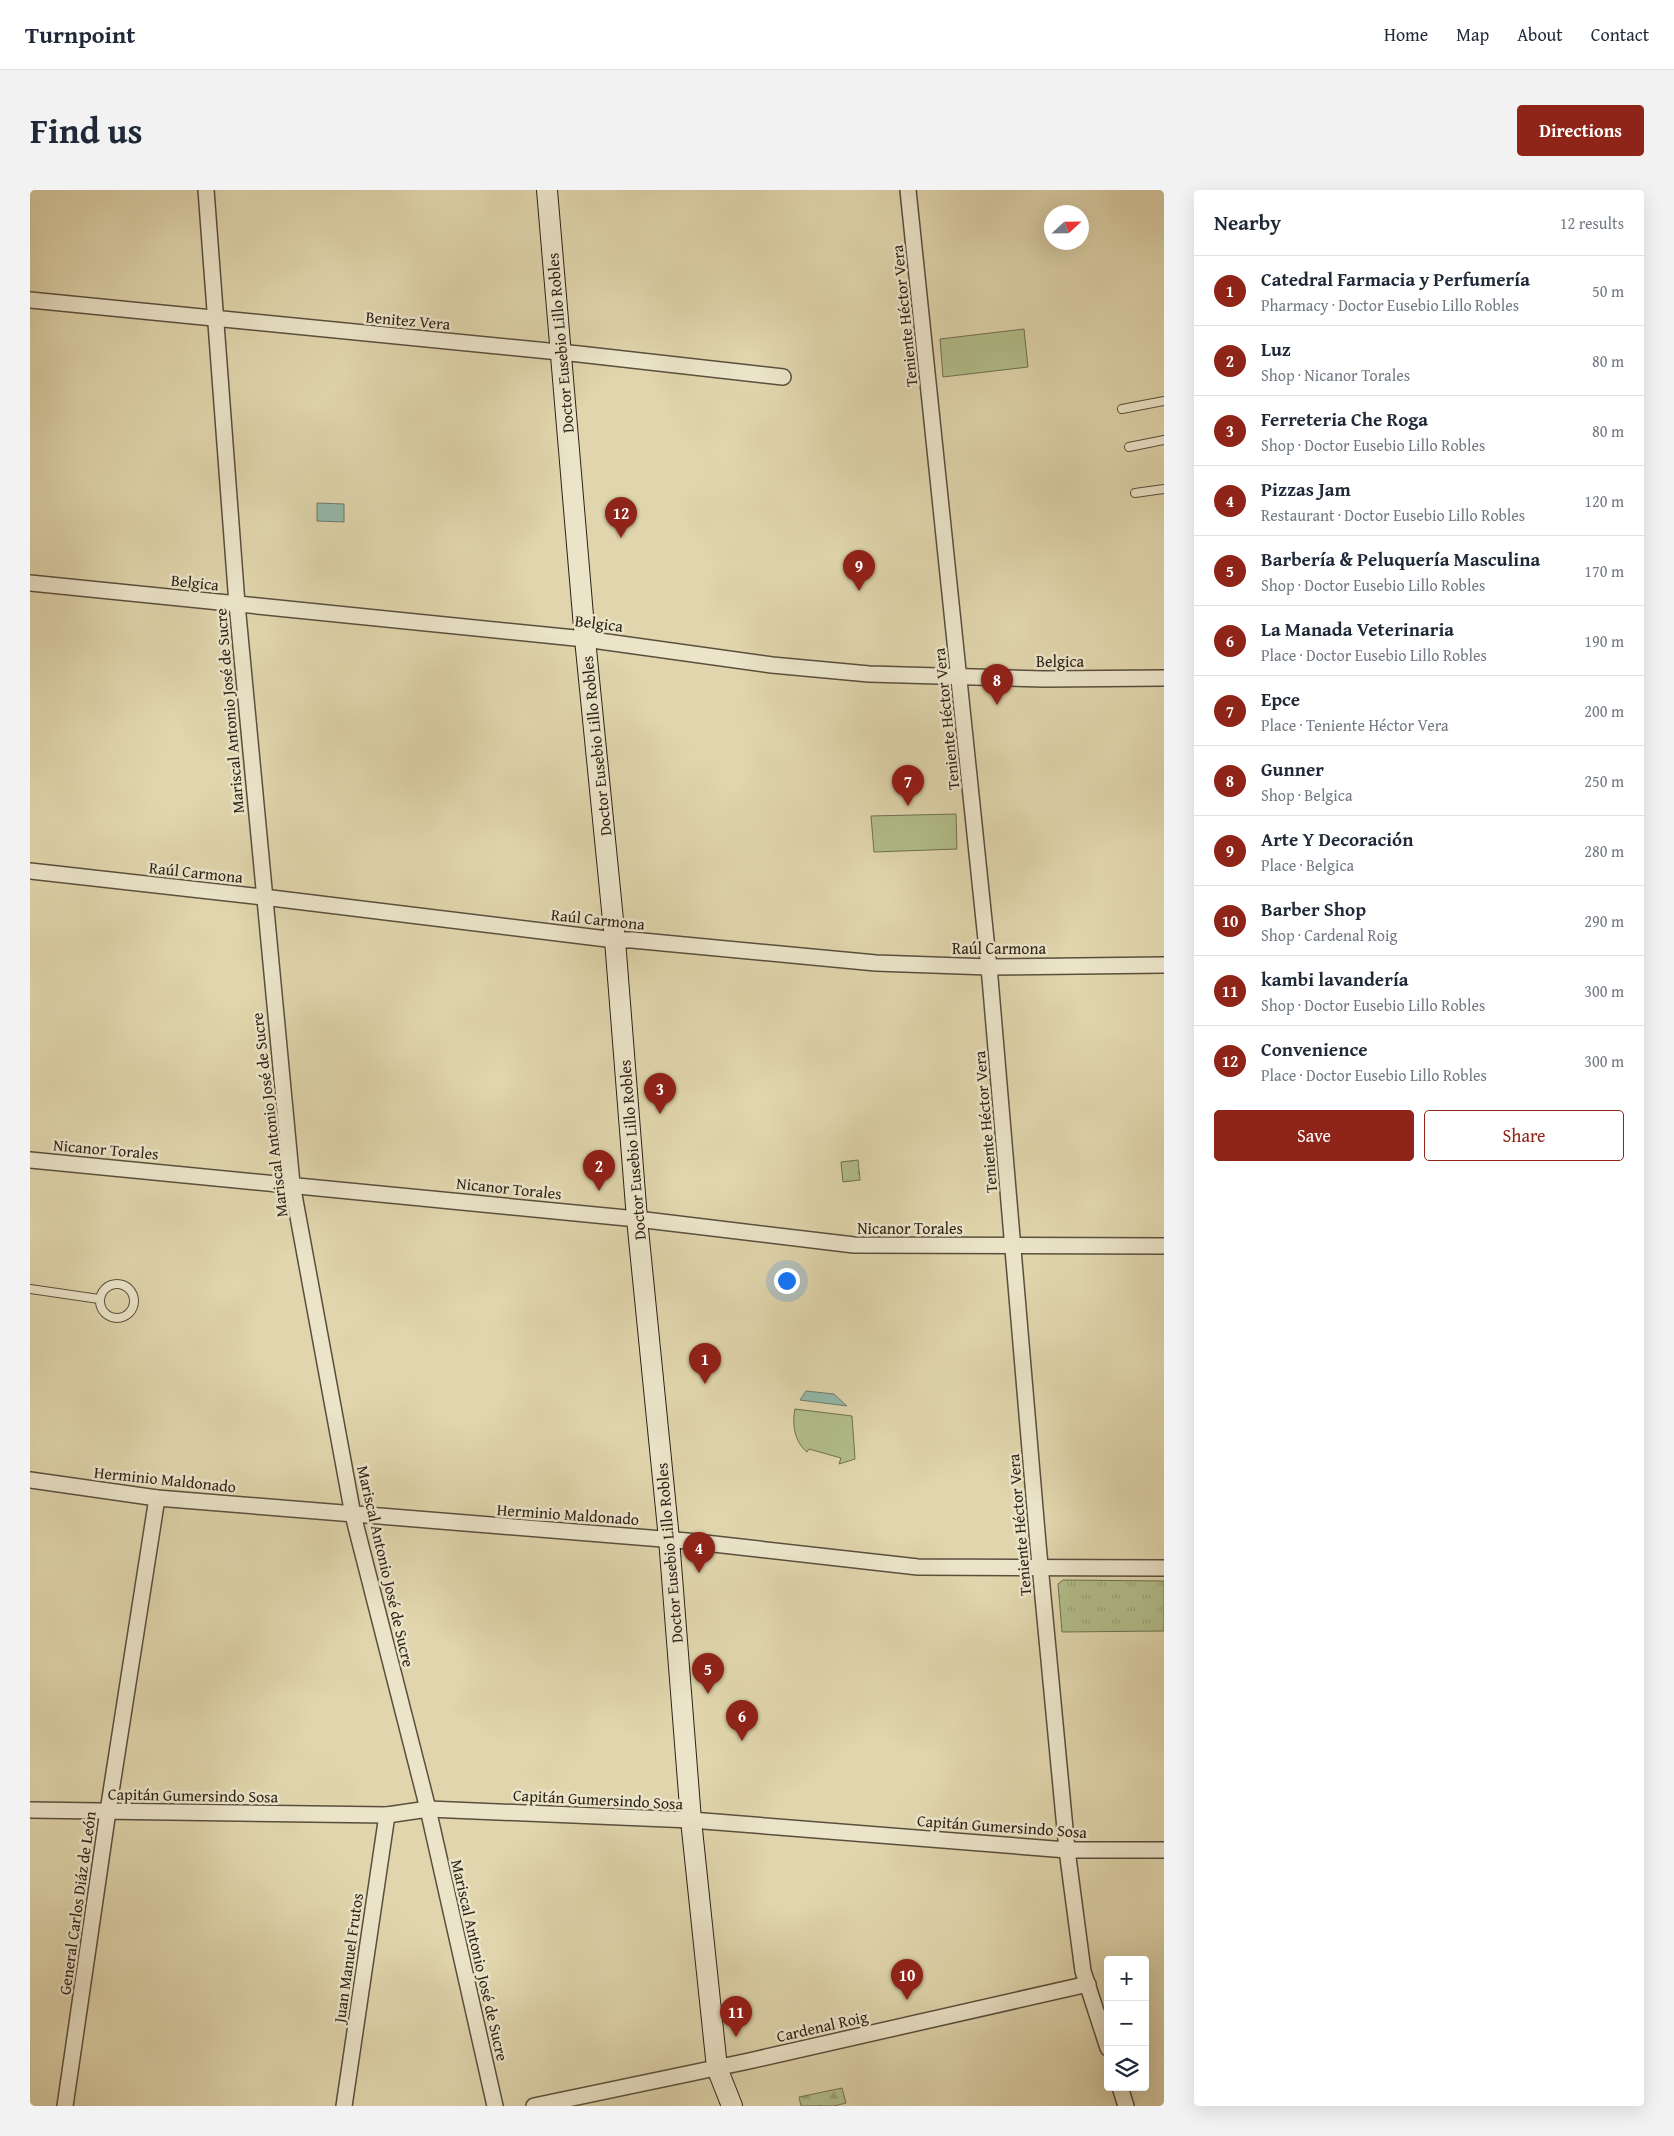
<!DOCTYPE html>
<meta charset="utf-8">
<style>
:root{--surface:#fff;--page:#f2f2f3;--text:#1f2937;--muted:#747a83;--line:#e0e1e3;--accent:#8f2418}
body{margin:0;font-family:"Gentium Book Plus",serif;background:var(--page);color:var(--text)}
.controls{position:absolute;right:15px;bottom:15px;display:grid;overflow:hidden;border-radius:5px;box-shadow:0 5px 20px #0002}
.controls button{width:45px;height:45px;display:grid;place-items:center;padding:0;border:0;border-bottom:1px solid var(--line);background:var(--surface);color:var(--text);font:25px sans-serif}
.compass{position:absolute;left:1014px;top:15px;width:45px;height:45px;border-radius:50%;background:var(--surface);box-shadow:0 5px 20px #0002;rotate:68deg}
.you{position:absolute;left:756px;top:1090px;width:18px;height:18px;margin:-12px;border:4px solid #fff;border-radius:50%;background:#1a73e8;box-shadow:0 0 0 8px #1a73e833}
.badge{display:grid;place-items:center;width:32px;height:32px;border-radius:50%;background:var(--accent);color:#fff;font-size:16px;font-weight:700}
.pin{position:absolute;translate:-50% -41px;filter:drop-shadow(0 1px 2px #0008)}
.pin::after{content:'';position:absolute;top:26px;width:18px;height:15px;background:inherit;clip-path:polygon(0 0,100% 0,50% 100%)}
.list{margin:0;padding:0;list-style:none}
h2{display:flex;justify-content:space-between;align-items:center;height:65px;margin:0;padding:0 20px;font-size:21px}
h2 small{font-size:16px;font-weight:400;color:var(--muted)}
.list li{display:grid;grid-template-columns:32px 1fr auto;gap:15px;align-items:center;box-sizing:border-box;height:70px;padding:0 20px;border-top:1px solid var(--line)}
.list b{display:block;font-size:19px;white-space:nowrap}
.list p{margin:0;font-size:16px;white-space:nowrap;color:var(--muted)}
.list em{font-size:16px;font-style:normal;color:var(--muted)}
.actions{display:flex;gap:10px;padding:15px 20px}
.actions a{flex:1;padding:11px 0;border:1px solid var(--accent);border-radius:5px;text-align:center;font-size:18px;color:var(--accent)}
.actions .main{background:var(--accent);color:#fff}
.icon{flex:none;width:28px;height:28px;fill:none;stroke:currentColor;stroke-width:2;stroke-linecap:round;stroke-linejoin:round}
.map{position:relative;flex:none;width:1134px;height:1916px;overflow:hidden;border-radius:5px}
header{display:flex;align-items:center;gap:30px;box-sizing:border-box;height:70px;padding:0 25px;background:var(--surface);border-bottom:1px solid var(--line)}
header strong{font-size:24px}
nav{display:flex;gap:28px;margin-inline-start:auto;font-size:18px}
.intro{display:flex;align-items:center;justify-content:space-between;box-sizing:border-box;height:120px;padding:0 30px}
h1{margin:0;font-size:35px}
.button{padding:12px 22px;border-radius:5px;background:var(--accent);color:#fff;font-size:18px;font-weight:700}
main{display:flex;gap:30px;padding:0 30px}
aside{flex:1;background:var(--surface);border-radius:5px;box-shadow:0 5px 20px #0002}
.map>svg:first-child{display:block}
.grass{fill:url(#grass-tufts);stroke:#6f7051}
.forest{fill:url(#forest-firs);stroke:#6f7051}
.pitch{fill:#b1bd8a;stroke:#6f7051}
.water{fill:#94b9ab;stroke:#6b7d70}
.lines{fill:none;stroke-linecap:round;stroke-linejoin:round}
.service-casing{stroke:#5a4f3d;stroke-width:10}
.minor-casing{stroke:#5a4f3d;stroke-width:18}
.secondary-casing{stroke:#2d2218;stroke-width:22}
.service{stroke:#ebe4c9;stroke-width:8}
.minor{stroke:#ebe4c9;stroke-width:15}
.secondary{stroke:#ebe4c9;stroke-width:20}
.labels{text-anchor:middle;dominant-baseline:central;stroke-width:5;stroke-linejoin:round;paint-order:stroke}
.street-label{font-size:16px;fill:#2d2218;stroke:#ebe4c9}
</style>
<header>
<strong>Turnpoint</strong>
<nav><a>Home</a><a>Map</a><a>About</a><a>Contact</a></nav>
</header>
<div class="intro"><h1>Find us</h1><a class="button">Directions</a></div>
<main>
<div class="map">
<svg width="1134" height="1916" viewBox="0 0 1134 1916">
<defs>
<pattern id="grass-tufts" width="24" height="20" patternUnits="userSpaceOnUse" patternTransform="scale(1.25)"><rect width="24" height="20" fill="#b1bd8a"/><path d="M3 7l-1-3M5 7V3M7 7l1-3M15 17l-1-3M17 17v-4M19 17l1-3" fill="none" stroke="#99a276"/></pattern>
<pattern id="forest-firs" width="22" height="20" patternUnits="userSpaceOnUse" patternTransform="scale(1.25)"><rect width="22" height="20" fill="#b1bd8a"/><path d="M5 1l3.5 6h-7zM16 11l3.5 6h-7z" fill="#99a276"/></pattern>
</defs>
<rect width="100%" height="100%" fill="#e0d5ac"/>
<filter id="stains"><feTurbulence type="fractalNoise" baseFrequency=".004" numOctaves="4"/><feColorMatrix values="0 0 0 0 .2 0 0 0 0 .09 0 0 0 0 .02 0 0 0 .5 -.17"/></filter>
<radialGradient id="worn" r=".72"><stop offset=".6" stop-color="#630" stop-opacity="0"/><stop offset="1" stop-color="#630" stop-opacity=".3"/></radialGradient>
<polygon class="grass" points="1033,1390 1134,1391 1134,1441 1032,1442 1028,1394"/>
<g class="forest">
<polygon points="828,970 830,990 813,992 811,972"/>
<polygon points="812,1898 816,1913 804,1916 771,1916 769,1907"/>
</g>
<g class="pitch">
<polygon points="994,139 998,177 913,187 910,149"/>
<polygon points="926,624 927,659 844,662 841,626"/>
<path d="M 765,1219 L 822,1226 L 825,1269 L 809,1274 L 811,1268 L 779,1259 L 777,1262 C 764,1251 762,1234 765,1219 Z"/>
</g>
<g class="water">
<polygon points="287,313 314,314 314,332 287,331"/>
<polygon points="776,1201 804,1204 817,1216 770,1210"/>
</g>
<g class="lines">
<defs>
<g id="service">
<polyline points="1092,219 1134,211"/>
<polyline points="1099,257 1134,250"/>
<polyline points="1105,303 1134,299"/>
<circle cx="87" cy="1111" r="17"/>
<polyline points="0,1099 69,1109"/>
</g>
<g id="minor">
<polyline points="176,0 207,414 262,994 323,1325 398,1619 465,1916"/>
<polyline points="878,0 960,788 1008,1354 1037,1660 1053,1781 1078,1858"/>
<polyline points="0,110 549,164 753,187"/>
<polyline points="0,393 555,449 742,475 839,484 1014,489 1134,488"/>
<polyline points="0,681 233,707 585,750 602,750 846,773 959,777 1134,775"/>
<polyline points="0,970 607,1029 824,1055 1134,1056"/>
<polyline points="0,1290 127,1308 657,1351 888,1377 1134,1378"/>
<polyline points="0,1620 357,1625 398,1619 661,1630 1037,1660 1134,1660"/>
<polyline points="1090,1897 1096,1916"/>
<polyline points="35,1916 78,1621 127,1308"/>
<polyline points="314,1916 357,1625"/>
<polyline points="504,1916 719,1871 1058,1794"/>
</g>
<polyline id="secondary" points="517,0 555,449 585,750 607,1029 639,1349 661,1630 687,1878 702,1916"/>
</defs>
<use href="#service" class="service-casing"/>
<use href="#minor" class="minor-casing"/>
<use href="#secondary" class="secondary-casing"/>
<use href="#service" class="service"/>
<use href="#minor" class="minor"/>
<use href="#secondary" class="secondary"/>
</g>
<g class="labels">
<g class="street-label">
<text transform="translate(874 126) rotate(-96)">Teniente Héctor Vera</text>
<text transform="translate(378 130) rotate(5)">Benitez Vera</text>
<text transform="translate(530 153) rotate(-95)">Doctor Eusebio Lillo Robles</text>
<text transform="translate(165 392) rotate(6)">Belgica</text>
<text transform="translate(569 433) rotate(7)">Belgica</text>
<text x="1030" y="471">Belgica</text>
<text transform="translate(199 521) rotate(-95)">Mariscal Antonio José de Sucre</text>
<text transform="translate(916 529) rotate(-96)">Teniente Héctor Vera</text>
<text transform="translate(566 556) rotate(-96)">Doctor Eusebio Lillo Robles</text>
<text transform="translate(166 682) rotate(6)">Raúl Carmona</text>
<text transform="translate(568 729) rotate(6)">Raúl Carmona</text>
<text x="969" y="758">Raúl Carmona</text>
<text transform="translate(239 925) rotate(-97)">Mariscal Antonio José de Sucre</text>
<text transform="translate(955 932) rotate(-95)">Teniente Héctor Vera</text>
<text transform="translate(76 959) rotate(5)">Nicanor Torales</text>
<text transform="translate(602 960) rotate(-95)">Doctor Eusebio Lillo Robles</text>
<text transform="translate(479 998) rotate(6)">Nicanor Torales</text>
<text x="880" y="1038">Nicanor Torales</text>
<text transform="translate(135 1289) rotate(6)">Herminio Maldonado</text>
<text transform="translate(538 1324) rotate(4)">Herminio Maldonado</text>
<text transform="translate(989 1335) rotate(-95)">Teniente Héctor Vera</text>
<text transform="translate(639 1363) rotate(-95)">Doctor Eusebio Lillo Robles</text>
<text transform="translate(356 1376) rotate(77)">Mariscal Antonio José de Sucre</text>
<text transform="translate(163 1605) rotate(1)">Capitán Gumersindo Sosa</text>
<text transform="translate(568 1609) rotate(3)">Capitán Gumersindo Sosa</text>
<text transform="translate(972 1636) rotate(4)">Capitán Gumersindo Sosa</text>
<text transform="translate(47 1713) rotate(-82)">General Carlos Diáz de León</text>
<text transform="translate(318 1768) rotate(-82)">Juan Manuel Frutos</text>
<text transform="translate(450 1770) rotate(77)">Mariscal Antonio José de Sucre</text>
<text transform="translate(792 1836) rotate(-13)">Cardenal Roig</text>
</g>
</g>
<rect width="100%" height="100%" filter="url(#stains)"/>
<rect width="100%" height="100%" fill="url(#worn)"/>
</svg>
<div class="controls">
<button>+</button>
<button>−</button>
<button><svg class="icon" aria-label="layers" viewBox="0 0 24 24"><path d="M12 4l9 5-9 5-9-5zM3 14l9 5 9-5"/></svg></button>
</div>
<svg class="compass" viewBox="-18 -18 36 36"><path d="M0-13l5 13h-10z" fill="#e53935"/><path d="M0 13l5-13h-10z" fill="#747a83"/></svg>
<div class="you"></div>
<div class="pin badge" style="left:675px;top:1194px">1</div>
<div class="pin badge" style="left:569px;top:1001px">2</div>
<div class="pin badge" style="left:630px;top:924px">3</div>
<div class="pin badge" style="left:669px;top:1383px">4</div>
<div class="pin badge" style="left:678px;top:1504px">5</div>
<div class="pin badge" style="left:712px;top:1551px">6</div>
<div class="pin badge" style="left:878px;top:616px">7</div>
<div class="pin badge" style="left:967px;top:515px">8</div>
<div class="pin badge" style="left:829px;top:401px">9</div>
<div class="pin badge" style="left:877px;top:1810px">10</div>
<div class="pin badge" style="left:706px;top:1847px">11</div>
<div class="pin badge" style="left:591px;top:348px">12</div>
</div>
<aside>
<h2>Nearby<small>12 results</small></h2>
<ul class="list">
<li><span class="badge">1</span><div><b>Catedral Farmacia y Perfumería</b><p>Pharmacy · Doctor Eusebio Lillo Robles</p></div><em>50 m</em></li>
<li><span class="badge">2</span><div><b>Luz</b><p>Shop · Nicanor Torales</p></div><em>80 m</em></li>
<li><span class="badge">3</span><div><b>Ferreteria Che Roga</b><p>Shop · Doctor Eusebio Lillo Robles</p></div><em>80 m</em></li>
<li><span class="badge">4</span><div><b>Pizzas Jam</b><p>Restaurant · Doctor Eusebio Lillo Robles</p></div><em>120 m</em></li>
<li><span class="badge">5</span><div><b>Barbería &amp; Peluquería Masculina</b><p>Shop · Doctor Eusebio Lillo Robles</p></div><em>170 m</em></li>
<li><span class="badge">6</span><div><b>La Manada Veterinaria</b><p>Place · Doctor Eusebio Lillo Robles</p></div><em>190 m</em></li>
<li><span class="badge">7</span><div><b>Epce</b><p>Place · Teniente Héctor Vera</p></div><em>200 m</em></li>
<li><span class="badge">8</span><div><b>Gunner</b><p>Shop · Belgica</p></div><em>250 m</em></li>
<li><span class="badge">9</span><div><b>Arte Y Decoración</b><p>Place · Belgica</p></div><em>280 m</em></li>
<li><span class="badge">10</span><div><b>Barber Shop</b><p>Shop · Cardenal Roig</p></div><em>290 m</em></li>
<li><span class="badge">11</span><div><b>kambi lavandería</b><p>Shop · Doctor Eusebio Lillo Robles</p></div><em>300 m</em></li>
<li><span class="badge">12</span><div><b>Convenience</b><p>Place · Doctor Eusebio Lillo Robles</p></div><em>300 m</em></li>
</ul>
<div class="actions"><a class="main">Save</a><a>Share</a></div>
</aside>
</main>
